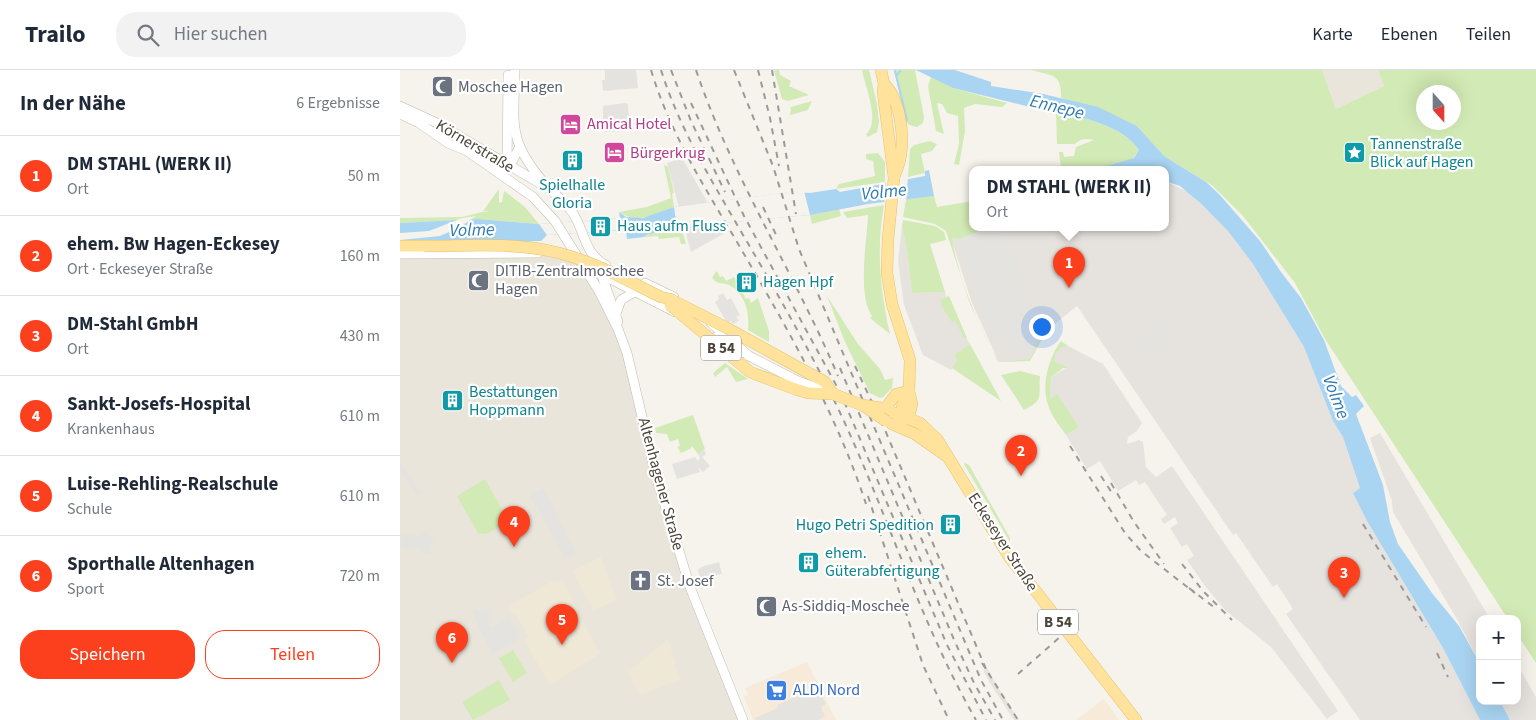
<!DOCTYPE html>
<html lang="de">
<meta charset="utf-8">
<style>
:root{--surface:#fff;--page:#f2f2f3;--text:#1f2937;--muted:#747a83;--line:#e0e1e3;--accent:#fc3f1d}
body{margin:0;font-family:"Source Sans 3",sans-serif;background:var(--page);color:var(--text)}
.controls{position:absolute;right:15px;bottom:15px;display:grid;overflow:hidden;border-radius:10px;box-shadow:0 5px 20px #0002}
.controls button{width:45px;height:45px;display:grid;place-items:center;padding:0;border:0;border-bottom:1px solid var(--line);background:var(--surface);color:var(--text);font:25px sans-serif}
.compass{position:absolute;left:1016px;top:15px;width:45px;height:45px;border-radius:50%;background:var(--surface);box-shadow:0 5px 20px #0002;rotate:159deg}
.you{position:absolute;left:641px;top:256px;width:18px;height:18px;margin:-12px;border:4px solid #fff;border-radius:50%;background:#1a73e8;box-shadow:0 0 0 8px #1a73e833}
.badge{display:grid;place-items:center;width:32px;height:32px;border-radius:50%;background:var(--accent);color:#fff;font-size:16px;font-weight:700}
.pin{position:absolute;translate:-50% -41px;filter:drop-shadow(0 1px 2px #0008)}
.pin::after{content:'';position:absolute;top:26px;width:18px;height:15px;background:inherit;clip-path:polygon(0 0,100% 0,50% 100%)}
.popup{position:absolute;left:569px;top:96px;width:200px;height:65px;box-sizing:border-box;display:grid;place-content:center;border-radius:10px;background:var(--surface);filter:drop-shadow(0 1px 4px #0005);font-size:16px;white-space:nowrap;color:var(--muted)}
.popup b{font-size:19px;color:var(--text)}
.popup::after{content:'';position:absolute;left:50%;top:100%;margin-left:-10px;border:10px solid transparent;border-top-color:var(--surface)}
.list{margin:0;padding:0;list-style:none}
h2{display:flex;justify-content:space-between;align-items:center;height:65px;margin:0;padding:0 20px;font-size:21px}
h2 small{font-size:16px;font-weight:400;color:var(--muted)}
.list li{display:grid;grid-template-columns:32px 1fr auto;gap:15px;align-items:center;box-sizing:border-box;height:80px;padding:0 20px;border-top:1px solid var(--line)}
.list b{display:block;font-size:19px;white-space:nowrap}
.list p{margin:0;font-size:16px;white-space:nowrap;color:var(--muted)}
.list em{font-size:16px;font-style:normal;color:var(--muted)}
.actions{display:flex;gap:10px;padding:15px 20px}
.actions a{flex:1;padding:11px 0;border:1px solid var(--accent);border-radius:20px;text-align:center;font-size:18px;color:var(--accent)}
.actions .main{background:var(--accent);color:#fff}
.icon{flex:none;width:28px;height:28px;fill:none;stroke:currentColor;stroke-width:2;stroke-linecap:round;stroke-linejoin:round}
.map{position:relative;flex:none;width:1136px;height:650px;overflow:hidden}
header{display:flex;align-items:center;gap:30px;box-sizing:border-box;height:70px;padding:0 25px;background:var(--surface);border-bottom:1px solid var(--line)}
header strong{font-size:24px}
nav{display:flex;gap:28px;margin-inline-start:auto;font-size:18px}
.search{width:350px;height:45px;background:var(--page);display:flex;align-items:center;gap:12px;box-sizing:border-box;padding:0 18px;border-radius:20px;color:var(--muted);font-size:19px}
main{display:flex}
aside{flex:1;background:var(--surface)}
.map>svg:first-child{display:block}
.residential{fill:#eae5da}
.commercial{fill:#f7ead8}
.industrial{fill:#e6e2dd}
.education{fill:#efe8d6}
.green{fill:#d2eab5;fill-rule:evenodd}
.parking{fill:#e5e3e0}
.water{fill:#a9d4f2}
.pier{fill:#f6f3ec}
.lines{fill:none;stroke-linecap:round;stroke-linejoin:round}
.stream{stroke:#a9d4f2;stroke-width:2}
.tertiary-casing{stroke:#c2bbae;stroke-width:10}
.primary-casing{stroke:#e6c16a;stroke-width:12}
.tertiary{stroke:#fff;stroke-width:9}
.primary{stroke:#ffe39c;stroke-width:11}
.rail{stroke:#9a9a9a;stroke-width:2;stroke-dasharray:6 6;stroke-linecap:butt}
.tertiary-bridge-casing{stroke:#c2bbae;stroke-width:10;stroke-linecap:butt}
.primary-bridge-casing{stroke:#e6c16a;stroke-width:12;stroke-linecap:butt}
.tertiary-bridge{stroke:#fff;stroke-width:9}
.primary-bridge{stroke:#ffe39c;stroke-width:11}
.labels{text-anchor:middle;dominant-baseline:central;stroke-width:4.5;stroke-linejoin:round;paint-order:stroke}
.shield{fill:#fff;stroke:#817c74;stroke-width:1}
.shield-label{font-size:15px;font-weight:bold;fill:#4b4439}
.worship-label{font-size:16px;fill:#5b616d;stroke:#fff;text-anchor:start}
.hotel-label{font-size:16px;fill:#b23c85;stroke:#fff;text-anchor:start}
.culture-label{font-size:16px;fill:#0d838f;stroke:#fff;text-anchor:start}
.street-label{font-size:16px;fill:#4b4439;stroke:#fff}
.shop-label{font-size:16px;fill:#366cbe;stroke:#fff;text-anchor:start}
.water-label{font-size:18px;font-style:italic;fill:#2e7ab2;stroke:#fff}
</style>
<header>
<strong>Trailo</strong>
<div class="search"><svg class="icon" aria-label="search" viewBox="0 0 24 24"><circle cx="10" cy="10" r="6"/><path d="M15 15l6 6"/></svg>Hier suchen</div>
<nav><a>Karte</a><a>Ebenen</a><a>Teilen</a></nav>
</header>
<main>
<aside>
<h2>In der Nähe<small>6 Ergebnisse</small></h2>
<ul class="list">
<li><span class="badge">1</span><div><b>DM STAHL (WERK II)</b><p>Ort</p></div><em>50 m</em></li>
<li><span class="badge">2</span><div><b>ehem. Bw Hagen-Eckesey</b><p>Ort · Eckeseyer Straße</p></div><em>160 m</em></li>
<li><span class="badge">3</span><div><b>DM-Stahl GmbH</b><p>Ort</p></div><em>430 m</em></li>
<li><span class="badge">4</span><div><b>Sankt-Josefs-Hospital</b><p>Krankenhaus</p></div><em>610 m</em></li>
<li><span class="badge">5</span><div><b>Luise-Rehling-Realschule</b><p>Schule</p></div><em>610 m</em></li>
<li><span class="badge">6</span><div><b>Sporthalle Altenhagen</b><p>Sport</p></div><em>720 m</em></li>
</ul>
<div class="actions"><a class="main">Speichern</a><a>Teilen</a></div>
</aside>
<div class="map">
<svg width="1136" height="650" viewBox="0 0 1136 650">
<rect width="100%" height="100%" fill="#f6f3ec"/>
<g class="residential">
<polygon points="922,0 978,0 984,16 936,39"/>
<polygon points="0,184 154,184 183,195 218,259 284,498 343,650 0,650"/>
</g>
<g class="commercial">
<polygon points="407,592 436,650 353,650 344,626 348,625 345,618"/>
<polygon points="704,629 719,650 676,650"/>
</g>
<g class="industrial">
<polygon points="765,111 788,122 828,161 853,194 904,277 933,351 943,367 960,418 953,423 967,451 1043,578 1080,650 960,650 886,544 893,539 877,514 873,517 836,463 833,465 677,236 641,265 630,289 599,292 572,233 551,168 559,169 592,157 765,157"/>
<polygon points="502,156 507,181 512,223 545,222 546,227 541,229 570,274 554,285 557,290 551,300 523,285 504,235 498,191"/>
<polygon points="668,276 703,294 742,353 737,361 728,367 727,374 739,370 743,372 746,397 756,407 772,396 938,641 927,649 871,577 825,540 805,516 787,490 794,486 787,474 782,477 770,458 778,453 775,447 764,454 761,449 767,445 745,412 739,415 736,410 718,421 700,391 687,399 666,365 679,357 657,325 650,329 651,307 666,298 655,292 655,285 661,278"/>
<polygon points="980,363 1090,549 1080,549 1080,594 1057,549 993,442 992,431 970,368"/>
<polygon points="1117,594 1136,627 1136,650 1110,650 1100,631 1117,631"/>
<polygon points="588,599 594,611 619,650 614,650 590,613 583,600"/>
</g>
<g class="education">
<polygon points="201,487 217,530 193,540 172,501"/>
<polygon points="162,509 200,584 150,615 124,570 129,567 115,543 113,544 108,536 155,510 156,512"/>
<polygon points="268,569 280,610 239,625 228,602"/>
</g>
<g class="green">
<polygon points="374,0 379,0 380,5 391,11 389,16 409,25 388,31 382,29"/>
<path d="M 462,0 L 469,0 L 477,34 L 479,52 L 477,62 L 468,67 L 466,64 C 481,53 465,16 462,0 Z"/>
<polygon points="494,0 515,0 524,47 523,53 517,57 509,55 506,51"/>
<path d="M 631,0 L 922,0 L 936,39 L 984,16 L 978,0 L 1136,0 L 1136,593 L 1117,564 L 1117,549 L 1108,549 L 925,269 L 895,213 L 843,146 L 813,116 L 764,86 L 737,56 L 721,48 L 661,28 C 662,3 652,6 631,0 ZM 1024,22 L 1054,22 L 1054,52 L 1024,52 Z"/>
<polygon points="531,7 553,18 607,33 602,37 575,34 564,38 565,61 559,95 554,94 559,74 558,46 547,43 542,34 537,33 544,64 536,61 528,16"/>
<polygon points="412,31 408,40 390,45 391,37"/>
<path d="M 656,41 C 684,48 721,55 739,80 L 732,90 L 703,97 L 661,99 L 659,82 L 663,82 L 664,87 L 674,86 L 676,77 L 694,70 C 686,68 680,69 675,74 L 657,74 Z"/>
<polygon points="530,71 537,74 532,81 521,84 525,103 508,107 510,79 514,75"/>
<polygon points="478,83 485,92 485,112 436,119 439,114 475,106 473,91 466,89 466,84"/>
<path d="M 264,95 L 268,97 L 274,123 L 272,124 L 274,137 C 255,144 238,155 219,142 L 247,137 L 271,128 Z"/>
<polygon points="99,119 99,133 102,132 104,121 107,123 125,137 139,154 77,149 0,153 0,148 62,147 82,142 90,142 83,141"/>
<path d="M 534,126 L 537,137 L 573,131 L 573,157 L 592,157 L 559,169 L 552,168 C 558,208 579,257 599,292 L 630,289 L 641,265 L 648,258 L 630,291 L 598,292 L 570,234 L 546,161 L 535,154 L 503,147 L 506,129 Z"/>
<path d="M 484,135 C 476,178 480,221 490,264 L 470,248 L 472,246 C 457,225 467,170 468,145 L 447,148 L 443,142 Z"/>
<polygon points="439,139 441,146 412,154 410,145"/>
<polygon points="503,150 535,156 544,162 546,170 530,174 545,222 512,223 507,181 502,156"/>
<polygon points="281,157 286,174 281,174 279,167 259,169 258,166 244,167 246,165"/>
<path d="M 317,201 L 320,207 L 323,206 L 326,211 L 334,207 L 346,229 L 349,228 L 351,233 L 358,228 L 369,261 L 369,272 L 348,260 C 350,243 345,223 329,215 C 322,212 316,215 312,207 Z"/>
<polygon points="427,226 458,274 480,299 485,310 493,308 492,318 483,327 480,328 470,323 445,272"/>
<polygon points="549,226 567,268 565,269 555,251 552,252 541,235 541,229"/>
<path d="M 661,271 L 668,276 L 661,278 L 655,285 L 655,292 L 668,298 L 663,298 L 651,307 L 650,329 L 657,324 L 679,357 L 666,365 C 660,356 651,346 648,335 C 641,314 649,287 661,271 Z"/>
<polygon points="570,274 601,331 552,298 557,290 554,285"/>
<polygon points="325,293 348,309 336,312 327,297 315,307 313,303"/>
<path d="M 620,301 L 640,306 C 638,326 645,330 624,340 L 601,305 Z"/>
<polygon points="293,345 305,379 298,384 292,376 290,379 281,383 277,377 280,376 278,369 270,372 267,364 256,363 255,358"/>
<polygon points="565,393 569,395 610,468 610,472 564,394"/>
<polygon points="85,409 109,452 86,464 78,463 57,426"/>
<polygon points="113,580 127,603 113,612 99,588"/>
<polygon points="99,610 110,630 73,650 62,632"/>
</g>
<g class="parking">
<polygon points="203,0 236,0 238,18 203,21 202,10 205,10 205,1"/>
<polygon points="225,33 228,34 229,53 226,61 205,62 205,58 203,57 203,36"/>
<polygon points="282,88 325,163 291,182 267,93"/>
<polygon points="592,157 601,157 616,187 616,196 638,252 638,266 632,279 633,283 622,287 620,282 612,280 610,274 607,275 604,270 595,268 584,244 559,169"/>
<polygon points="323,223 327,230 331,228 340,245 336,247 339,251 333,254 331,251 327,253 315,232 319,229 318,226"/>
<polygon points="766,247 778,266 741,292 734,281 740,277 735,269"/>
<polygon points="304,380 306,384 302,387 310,396 303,402 298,397 300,402 277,409 272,394 295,387 298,391 300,388 298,384"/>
<polygon points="0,391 21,422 17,425 0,400"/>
<polygon points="143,418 151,431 176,484 165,488 130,425"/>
<polygon points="26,460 34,472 28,476 32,484 19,483 20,479 1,477 1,464 18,466"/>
<polygon points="319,492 322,504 300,509 298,500 301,497"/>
<polygon points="73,540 91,540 88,553 91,557 109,547 121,568 93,584 79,559"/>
<polygon points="419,621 426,634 421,637 425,646 418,650 356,650 355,648 378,638 377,635 402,624 403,628"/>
</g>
<g class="water">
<path d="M 516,0 L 555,0 L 591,12 L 591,16 L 643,24 L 698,37 L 737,56 L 764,86 L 806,112 L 819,124 L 860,171 L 881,202 L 901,228 L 924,270 L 941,316 L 952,327 L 956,325 L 964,336 L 956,344 L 983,415 L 990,452 L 998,474 L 1032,523 L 1059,556 L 1080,594 L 1080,631 L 1100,631 L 1110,650 L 1080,650 L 1043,578 L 967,451 L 953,423 L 960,418 L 943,367 L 933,351 L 904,277 L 853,194 L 828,161 L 799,132 L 780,116 L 765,111 L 765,99 L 684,99 L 703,97 L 734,88 L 739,80 C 722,55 683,48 656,41 L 655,43 L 553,18 Z"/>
<polygon points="529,100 534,126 468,134 410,145 277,157 246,165 244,167 227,169 226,160 147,165 141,171 0,174 0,153 77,149 139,154 220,148 219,142 226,147 243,148 274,137 391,122 410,123 436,119 440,122 525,106 525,101"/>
</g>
<g class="pier">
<polygon points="508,107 506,132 484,135 486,112"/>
<polygon points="397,121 404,121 410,145 277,157 274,137"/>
<polygon points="76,146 60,157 40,166 0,170 0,163 29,161 62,148"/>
<polygon points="220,148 221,160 147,165 139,154"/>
</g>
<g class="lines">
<g class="stream">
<polyline points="495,1 507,50"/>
<polyline points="497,5 501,0"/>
</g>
<defs>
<g id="tertiary">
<path d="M 115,0 C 114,55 107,70 145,114 C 154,124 167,133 174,145 C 185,163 185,185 206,195"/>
<polyline points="0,36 37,53 146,117"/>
<polyline points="0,44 19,53 48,73 67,81 133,127 155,151 199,221 218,259 227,283 256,406 290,517 343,650"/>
<polyline points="103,99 113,90 119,78"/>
<polyline points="107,99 108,5"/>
<polyline points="0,184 138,183"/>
<polyline points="189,198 275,242"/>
<polyline points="201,203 218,252"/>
<polyline points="245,213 274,227"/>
<polyline points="216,244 221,230 236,221"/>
<polyline points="311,253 349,286"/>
<polyline points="316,267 341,283"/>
</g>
<g id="primary">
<polyline points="481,0 484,14 483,22 494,108 488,169 487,203 492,234 510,290 509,321 512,334 510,342 499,356"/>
<path d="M 484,14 C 500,29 504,63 501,84 C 500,92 497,100 494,107"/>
<polyline points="0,176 25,176"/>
<polyline points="481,338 520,353 537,369 610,488 736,650"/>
<polyline points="485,339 496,324 509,321"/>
<polyline points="499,352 505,325 509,321"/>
<polyline points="492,354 515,364 545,385"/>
</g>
</defs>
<use href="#tertiary" class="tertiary-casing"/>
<use href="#primary" class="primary-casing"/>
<use href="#tertiary" class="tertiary"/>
<use href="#primary" class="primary"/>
<g class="rail">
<path d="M 251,0 C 270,63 304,116 337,172 C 386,256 436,342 466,434"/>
<path d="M 261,0 C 280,60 312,111 343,165 C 375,219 406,274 434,330 C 485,435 518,549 576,650"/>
<polyline points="271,0 291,51 325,122"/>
<path d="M 296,0 C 332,107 394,202 438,306"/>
<polyline points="334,0 373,96 399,179 581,610 603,650"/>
<polyline points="358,0 370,48 379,96"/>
<polyline points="372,0 396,144"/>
<polyline points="291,33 344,146 441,324 547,575 586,650"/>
<polyline points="363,137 378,169"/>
<polyline points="455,296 485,360 586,599"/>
<polyline points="440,298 555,572 574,613 595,650"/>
<polyline points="670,376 725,463 741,481 795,523"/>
<polyline points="701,406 712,423"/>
<polyline points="711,413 734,452 764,494"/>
<polyline points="468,426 523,595 549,650"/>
<polyline points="963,454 1026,557"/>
<polyline points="782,494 803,521 832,550"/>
<polyline points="789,518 815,538"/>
<polyline points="1037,583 1048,607"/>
<polyline points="582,593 618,650"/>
<polyline points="618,604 660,567"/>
</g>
<defs>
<polyline id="tertiary-bridge" points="349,286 398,311 428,322"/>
<g id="primary-bridge">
<path d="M 25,176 C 70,176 116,172 159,183 C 195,192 228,211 261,227 L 270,229 L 327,258 L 425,312 L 433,324"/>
<polyline points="270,235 350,302 395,319 408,323 433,324 462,335 481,338"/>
<polyline points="464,336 486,351"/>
</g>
</defs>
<use href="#tertiary-bridge" class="tertiary-bridge-casing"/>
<use href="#primary-bridge" class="primary-bridge-casing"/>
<use href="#tertiary-bridge" class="tertiary-bridge"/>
<use href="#primary-bridge" class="primary-bridge"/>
</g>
<defs>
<symbol id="mosque-square" viewBox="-11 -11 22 22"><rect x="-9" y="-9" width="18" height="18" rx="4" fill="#6b7280" stroke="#fff"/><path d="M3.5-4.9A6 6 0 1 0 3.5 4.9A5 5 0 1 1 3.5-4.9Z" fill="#fff"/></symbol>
<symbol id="hotel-square" viewBox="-11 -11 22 22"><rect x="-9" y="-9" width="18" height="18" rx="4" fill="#d1479c" stroke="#fff"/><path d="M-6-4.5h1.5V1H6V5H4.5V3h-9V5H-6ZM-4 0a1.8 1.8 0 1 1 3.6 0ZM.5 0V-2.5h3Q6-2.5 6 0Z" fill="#fff"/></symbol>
<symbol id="sight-square" viewBox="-11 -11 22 22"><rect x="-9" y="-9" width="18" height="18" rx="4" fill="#0f9aa8" stroke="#fff"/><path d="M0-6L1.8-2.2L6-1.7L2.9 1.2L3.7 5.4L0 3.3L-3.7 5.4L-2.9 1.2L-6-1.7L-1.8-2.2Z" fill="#fff"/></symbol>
<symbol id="building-square" viewBox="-11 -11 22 22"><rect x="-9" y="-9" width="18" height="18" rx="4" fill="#0f9aa8" stroke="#fff"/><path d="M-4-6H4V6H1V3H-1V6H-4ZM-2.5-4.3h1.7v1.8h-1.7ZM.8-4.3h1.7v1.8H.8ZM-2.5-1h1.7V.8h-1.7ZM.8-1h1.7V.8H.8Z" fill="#fff"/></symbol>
<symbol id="church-square" viewBox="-11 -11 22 22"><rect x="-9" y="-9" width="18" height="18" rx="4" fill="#6b7280" stroke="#fff"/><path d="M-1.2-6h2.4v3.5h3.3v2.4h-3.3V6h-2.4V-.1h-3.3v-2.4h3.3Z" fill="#fff"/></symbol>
<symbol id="supermarket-square" viewBox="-11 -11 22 22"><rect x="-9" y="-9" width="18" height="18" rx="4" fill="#3f7fe0" stroke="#fff"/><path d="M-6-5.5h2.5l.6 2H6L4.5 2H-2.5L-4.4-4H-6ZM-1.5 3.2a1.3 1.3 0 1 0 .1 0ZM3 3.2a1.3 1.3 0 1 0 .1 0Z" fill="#fff"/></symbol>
</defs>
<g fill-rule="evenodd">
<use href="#mosque-square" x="30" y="4" width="25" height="25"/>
<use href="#hotel-square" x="158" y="42" width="25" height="25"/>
<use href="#hotel-square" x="202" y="70" width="25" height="25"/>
<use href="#sight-square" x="942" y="70" width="25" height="25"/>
<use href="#building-square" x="160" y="78" width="25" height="25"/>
<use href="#building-square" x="188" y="144" width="25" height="25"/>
<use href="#mosque-square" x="66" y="198" width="25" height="25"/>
<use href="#building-square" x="334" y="200" width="25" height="25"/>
<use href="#building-square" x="40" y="318" width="25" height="25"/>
<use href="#building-square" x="538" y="442" width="25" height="25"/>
<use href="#building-square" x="396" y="480" width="25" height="25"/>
<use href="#church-square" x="228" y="498" width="25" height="25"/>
<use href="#mosque-square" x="354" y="524" width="25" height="25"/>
<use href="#supermarket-square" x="364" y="608" width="25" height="25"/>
</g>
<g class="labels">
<g class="shield">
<rect x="301" y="265.5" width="40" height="25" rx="4"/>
<rect x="638" y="539.5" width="40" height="25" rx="4"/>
</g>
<g class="shield-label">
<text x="321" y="278">B 54</text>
<text x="658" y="552">B 54</text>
</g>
<g class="worship-label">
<text x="58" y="17">Moschee Hagen</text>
<text x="95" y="201">DITIB-Zentralmoschee<tspan x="95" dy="18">Hagen</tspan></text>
<text x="257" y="511">St. Josef</text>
<text x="382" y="536">As-Siddiq-Moschee</text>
</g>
<g class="hotel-label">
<text x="187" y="54">Amical Hotel</text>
<text x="230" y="83">Bürgerkrug</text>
</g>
<g class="culture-label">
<text x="970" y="74">Tannenstraße<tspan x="970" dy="18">Blick auf Hagen</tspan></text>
<text x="172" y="115" text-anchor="middle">Spielhalle<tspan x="172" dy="18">Gloria</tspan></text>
<text x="217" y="156">Haus aufm Fluss</text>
<text x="363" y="212">Hagen Hpf</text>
<text x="69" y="322">Bestattungen<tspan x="69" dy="18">Hoppmann</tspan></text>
<text x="534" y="455" text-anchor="end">Hugo Petri Spedition</text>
<text x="425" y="483">ehem.<tspan x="425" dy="18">Güterabfertigung</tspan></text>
</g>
<g class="street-label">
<text transform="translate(75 76) rotate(31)">Körnerstraße</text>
<text transform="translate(261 414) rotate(75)">Altenhagener Straße</text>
<text transform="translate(603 472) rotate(57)">Eckeseyer Straße</text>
</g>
<g class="shop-label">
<text x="393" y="620">ALDI Nord</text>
</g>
<g class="water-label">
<text transform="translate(657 37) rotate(14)">Ennepe</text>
<text transform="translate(484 122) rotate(-6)">Volme</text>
<text transform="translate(72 160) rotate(-1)">Volme</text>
<text transform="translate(936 327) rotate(69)">Volme</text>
</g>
</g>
</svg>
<div class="controls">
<button>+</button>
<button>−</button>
</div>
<svg class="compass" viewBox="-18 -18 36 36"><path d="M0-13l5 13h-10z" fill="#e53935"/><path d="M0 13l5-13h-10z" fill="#747a83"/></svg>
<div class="you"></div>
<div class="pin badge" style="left:669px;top:218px">1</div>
<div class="popup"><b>DM STAHL (WERK II)</b>Ort</div>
<div class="pin badge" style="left:621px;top:406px">2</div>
<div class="pin badge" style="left:944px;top:528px">3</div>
<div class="pin badge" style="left:114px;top:477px">4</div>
<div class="pin badge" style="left:162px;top:575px">5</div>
<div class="pin badge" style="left:52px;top:593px">6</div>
</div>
</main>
